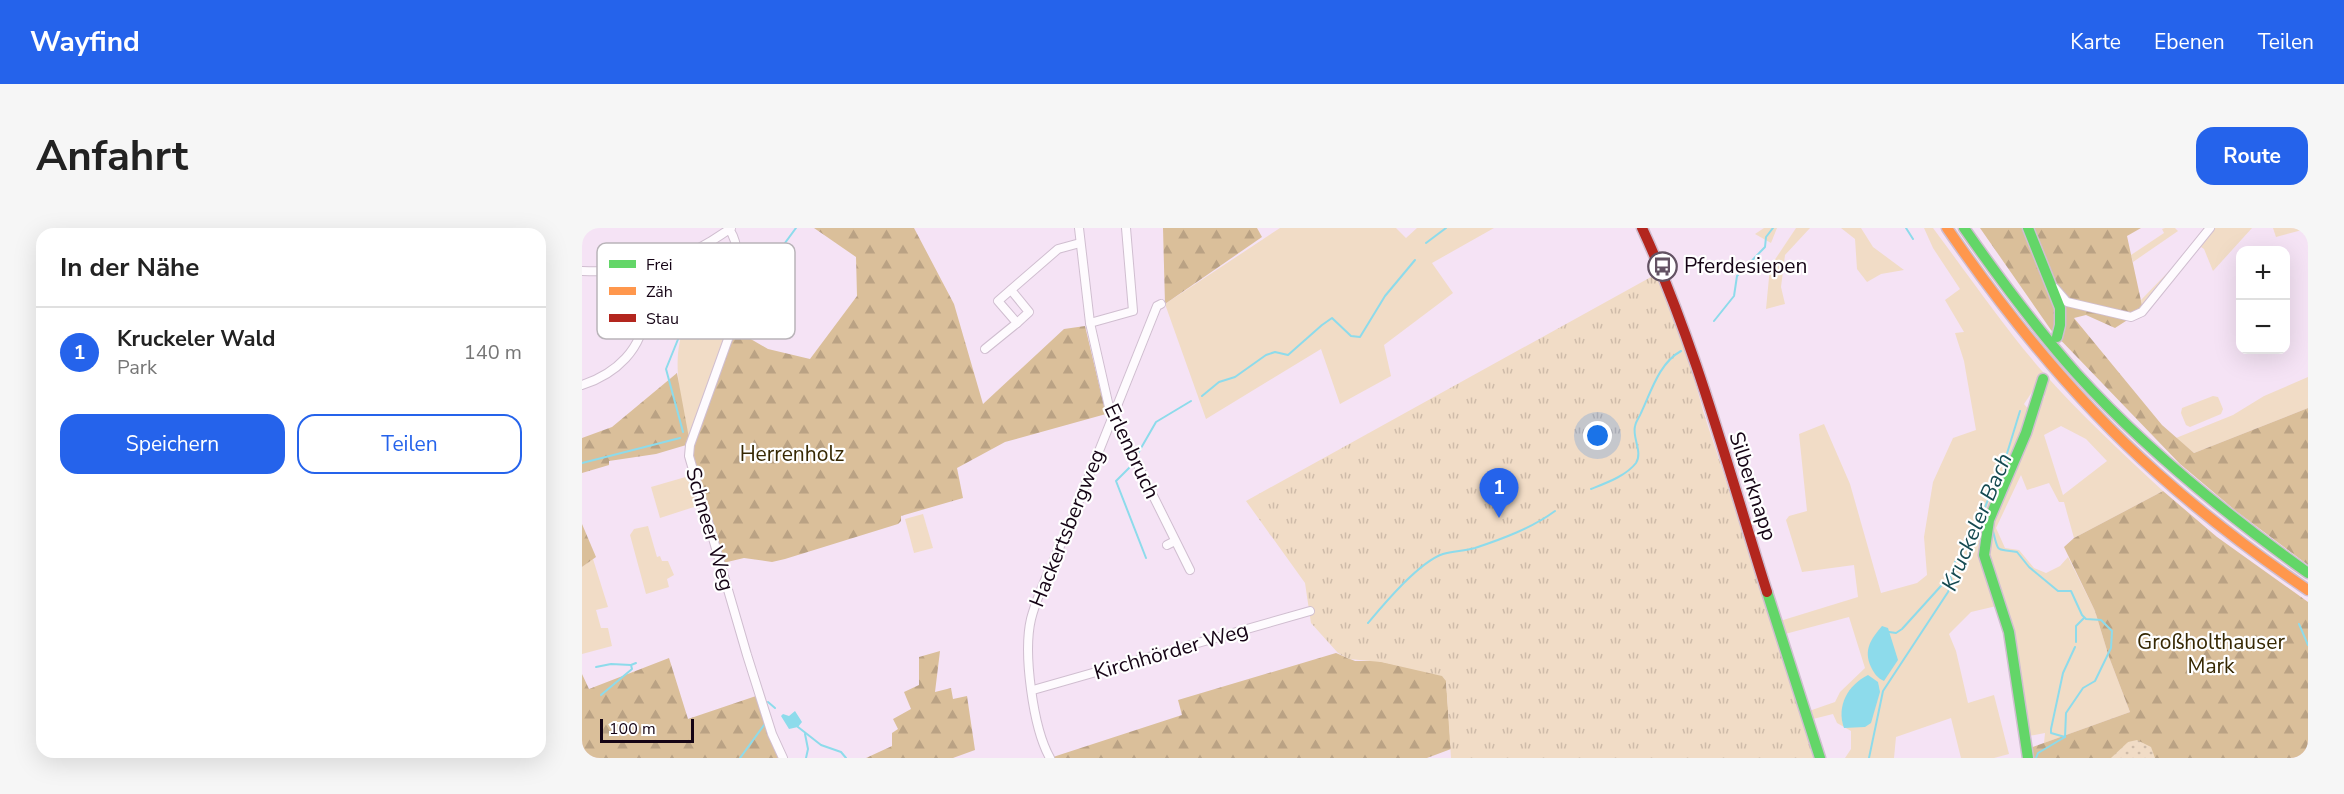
<!DOCTYPE html>
<html lang="de">
<meta charset="utf-8">
<style>
:root{--surface:#fff;--page:#f6f6f6;--text:#222;--muted:#767676;--line:#e0e0e0;--accent:#2563eb}
body{margin:0;font-family:"Nunito Sans",sans-serif;background:var(--page);color:var(--text)}
.controls{position:absolute;right:18px;top:18px;display:grid;overflow:hidden;border-radius:12px;box-shadow:0 6px 24px #0002}
.controls button{width:54px;height:54px;display:grid;place-items:center;padding:0;border:0;border-bottom:2px solid var(--line);background:var(--surface);color:var(--text);font:30px sans-serif}
.scale{position:absolute;left:18px;bottom:15px;width:94px;box-sizing:border-box;padding-left:6px;border:3px solid #150415;border-top:0;font-size:16px;line-height:21px;white-space:nowrap;color:#150415;-webkit-text-stroke:4px #fff;paint-order:stroke}
.you{position:absolute;left:1016px;top:208px;width:21px;height:21px;margin:-15px;border:4px solid #fff;border-radius:50%;background:#1a73e8;box-shadow:0 0 0 9px #1a73e833}
.badge{display:grid;place-items:center;width:39px;height:39px;border-radius:50%;background:var(--accent);color:#fff;font-size:20px;font-weight:700}
.pin{position:absolute;translate:-50% -50px;filter:drop-shadow(0 2px 3px #0008)}
.pin::after{content:'';position:absolute;top:32px;width:21px;height:18px;background:inherit;clip-path:polygon(0 0,100% 0,50% 100%)}
.list{margin:0;padding:0;list-style:none}
h2{display:flex;justify-content:space-between;align-items:center;height:78px;margin:0;padding:0 24px;font-size:26px}
h2 small{font-size:20px;font-weight:400;color:var(--muted)}
.list li{display:grid;grid-template-columns:39px 1fr auto;gap:18px;align-items:center;box-sizing:border-box;height:90px;padding:0 24px;border-top:2px solid var(--line)}
.list b{display:block;font-size:22px;white-space:nowrap}
.list p{margin:0;font-size:20px;white-space:nowrap;color:var(--muted)}
.list em{font-size:20px;font-style:normal;color:var(--muted)}
.actions{display:flex;gap:12px;padding:18px 24px}
.actions a{flex:1;padding:14px 0;border:2px solid var(--accent);border-radius:18px;text-align:center;font-size:21px;color:var(--accent)}
.actions .main{background:var(--accent);color:#fff}
.map{position:relative;flex:none;width:1726px;height:530px;overflow:hidden;border-radius:18px}
header{display:flex;align-items:center;gap:36px;box-sizing:border-box;height:84px;padding:0 30px;background:var(--accent);color:#fff}
header strong{font-size:28px}
nav{display:flex;gap:33px;margin-inline-start:auto;font-size:21px}
.intro{display:flex;align-items:center;justify-content:space-between;box-sizing:border-box;height:144px;padding:0 36px}
h1{margin:0;font-size:42px}
.button{padding:15px 27px;border-radius:18px;background:var(--accent);color:#fff;font-size:21px;font-weight:700}
main{display:flex;gap:36px;padding:0 36px}
aside{flex:1;background:var(--surface);border-radius:18px;box-shadow:0 6px 24px #0002}
.map>svg:first-child{display:block}
.grass{fill:#f1dcc6;fill-rule:evenodd}
.forest{fill:url(#forest-firs)}
.park{fill:url(#park-tufts)}
.garden{fill:url(#garden-dots)}
.water{fill:#8ddbeb}
.lines{fill:none;stroke-linecap:round;stroke-linejoin:round}
.stream{stroke:#8ddbeb;stroke-width:2}
.street-casing{stroke:#d0bed0;stroke-width:10}
.fast-casing{stroke:#d0bed0;stroke-width:13}
.slow-casing{stroke:#d0bed0;stroke-width:13}
.jam-casing{stroke:#d0bed0;stroke-width:13}
.street{stroke:#fefbfe;stroke-width:8}
.fast{stroke:#63d668;stroke-width:10}
.slow{stroke:#ff974d;stroke-width:10}
.jam{stroke:#b3261e;stroke-width:10}
.labels{text-anchor:middle;dominant-baseline:central;stroke-width:4.5;stroke-linejoin:round;paint-order:stroke}
.poi-label{font-size:21px;fill:#150415;stroke:#fff;text-anchor:start}
.street-label{font-size:21px;fill:#150415;stroke:#fff}
.park-label{font-size:21px;fill:#362803;stroke:#fff}
.water-label{font-size:22px;font-style:italic;fill:#154a51;stroke:#fff}
.key{fill:#fff;stroke:#b9b4b9;stroke-width:1.5}
.key-label{font-size:16px;fill:#150415}
</style>
<header>
<strong>Wayfind</strong>
<nav><a>Karte</a><a>Ebenen</a><a>Teilen</a></nav>
</header>
<div class="intro"><h1>Anfahrt</h1><a class="button">Route</a></div>
<main>
<aside>
<h2>In der Nähe<small></small></h2>
<ul class="list">
<li><span class="badge">1</span><div><b>Kruckeler Wald</b><p>Park</p></div><em>140 m</em></li>
</ul>
<div class="actions"><a class="main">Speichern</a><a>Teilen</a></div>
</aside>
<div class="map">
<svg width="1726" height="530" viewBox="0 0 1726 530">
<defs>
<pattern id="forest-firs" width="22" height="20" patternUnits="userSpaceOnUse" patternTransform="scale(1.5)"><rect width="22" height="20" fill="#dabf9a"/><path d="M5 1l3.5 6h-7zM16 11l3.5 6h-7z" fill="#baa284"/></pattern>
<pattern id="park-tufts" width="24" height="20" patternUnits="userSpaceOnUse" patternTransform="scale(1.5)"><rect width="24" height="20" fill="#f1dcc6"/><path d="M3 7l-1-3M5 7V3M7 7l1-3M15 17l-1-3M17 17v-4M19 17l1-3" fill="none" stroke="#cebba9"/></pattern>
<pattern id="garden-dots" width="8" height="8" patternUnits="userSpaceOnUse" patternTransform="scale(1.5)"><rect width="8" height="8" fill="#f1dcc6"/><path d="M2 2h.1M6 6h.1" fill="none" stroke="#cebba9" stroke-width="1.8" stroke-linecap="round"/></pattern>
</defs>
<rect width="100%" height="100%" fill="#f5e3f5"/>
<g class="grass">
<polygon points="698,0 814,0 824,10 835,0 912,0 850,35 871,65 802,117 809,148 758,176 739,121 624,191 583,76"/>
<polygon points="1182,0 1195,0 1189,15 1173,6"/>
<polygon points="1214,0 1228,0 1203,27 1199,59 1203,76 1184,81 1188,39"/>
<polygon points="1259,0 1279,0 1291,19 1322,42 1299,46 1285,54 1275,41 1273,11"/>
<path d="M 1342,0 L 1351,0 C 1387,48 1421,98 1460,143 C 1497,185 1540,225 1581,263 L 1492,310 L 1482,274 L 1477,274 L 1467,255 L 1445,262 L 1439,247 L 1414,300 L 1423,320 L 1437,322 L 1452,340 L 1464,345 L 1478,338 L 1486,329 L 1513,383 L 1527,429 L 1548,484 L 1462,515 L 1463,505 L 1447,508 L 1423,376 L 1389,384 L 1367,406 L 1374,423 L 1386,475 L 1412,467 L 1427,526 L 1412,530 L 1379,530 L 1369,490 L 1314,509 L 1312,530 L 1263,530 L 1269,521 L 1269,503 L 1255,495 L 1251,486 L 1231,491 L 1227,483 L 1253,474 L 1258,464 L 1283,440 L 1267,389 L 1203,406 L 1198,393 L 1276,369 L 1272,337 L 1220,344 L 1204,292 L 1207,288 L 1225,283 L 1217,206 L 1242,196 L 1268,256 L 1299,365 L 1335,355 L 1345,347 L 1342,309 L 1351,254 L 1371,210 L 1394,202 L 1382,133 L 1373,105 L 1382,104 L 1363,72 L 1378,61 L 1351,20 ZM 1454,158 L 1463,168 L 1453,189 L 1442,176 ZM 1479,198 L 1504,211 L 1525,233 L 1481,267 L 1462,207 Z"/>
<polygon points="1583,0 1593,0 1596,3 1551,34 1549,27 1582,5 1580,1"/>
<polygon points="1622,0 1670,0 1631,43 1622,21 1616,17 1561,82 1559,72 1591,39"/>
<polygon points="1691,0 1720,0 1720,2 1694,9"/>
<path d="M 152,61 L 148,99 L 107,212 C 99,168 80,107 122,74 C 130,68 142,65 152,61 Z"/>
<polygon points="1726,149 1726,180 1612,225 1594,210 1651,187 1682,168"/>
<polygon points="1631,168 1636,169 1641,181 1639,186 1608,199 1604,197 1599,185 1600,180"/>
<polygon points="107,248 115,278 78,290 69,259"/>
<polygon points="341,286 351,320 332,325 323,291"/>
<polygon points="66,298 75,329 78,328 80,333 86,333 92,347 85,351 87,359 64,366 48,307 52,301"/>
<polygon points="11,331 26,379 14,382 19,400 26,400 30,418 0,426 0,339"/>
</g>
<g class="forest">
<polygon points="232,0 332,0 372,76 401,176 482,101 503,98 524,186 423,214 375,240 381,270 319,288 319,293 316,296 203,331 190,334 162,330 141,335 110,229 111,215 74,226 27,233 27,237 0,245 0,210 30,199 95,145 107,210 148,99 186,121 228,131 275,68 274,29"/>
<polygon points="581,0 675,0 680,9 583,76"/>
<polygon points="1398,0 1559,0 1545,8 1561,82 1533,100 1504,87 1492,90 1580,197 1612,225 1726,180 1726,337 1654,283 1598,236 1469,102"/>
<polygon points="1581,263 1635,309 1726,374 1726,530 1450,530 1448,520 1548,484 1527,429 1513,383 1482,319 1492,310"/>
<polygon points="0,296 14,329 0,339"/>
<polygon points="358,423 353,464 369,460 371,471 385,468 393,522 371,530 284,530 310,518 310,505 316,501 311,491 329,481 322,464 337,457 337,429"/>
<polygon points="754,425 773,433 796,433 859,446 864,452 869,521 845,530 468,530 600,487 596,472"/>
<polygon points="87,430 106,491 174,468 197,530 0,530 0,446 7,461"/>
</g>
<polygon class="park" points="1078,44 1107,132 1122,186 1236,530 869,530 864,453 860,448 799,434 767,431 756,425 729,395 723,355 664,273"/>
<polygon class="garden" points="1555,512 1569,519 1573,530 1529,530 1546,514"/>
<g class="water">
<path d="M 1300,398 L 1306,400 L 1316,432 L 1302,453 C 1295,450 1292,445 1289,439 C 1281,422 1289,411 1300,398 Z"/>
<path d="M 1286,447 L 1296,454 L 1298,464 L 1289,495 L 1283,499 L 1262,500 C 1254,478 1266,457 1286,447 Z"/>
<polygon points="213,483 220,494 216,499 207,501 199,488 201,486 207,488"/>
</g>
<g class="lines">
<g class="stream">
<polyline points="1324,0 1331,11"/>
<polyline points="844,15 864,0"/>
<polyline points="178,49 214,0"/>
<polyline points="130,67 145,61"/>
<polyline points="1132,93 1152,68 1155,48 1183,19 1184,9 1191,0"/>
<polyline points="620,168 637,154 653,149 684,127 693,124 706,127 740,97 750,90 769,108 778,109 803,68 833,32"/>
<polyline points="101,204 84,141 105,89 119,71 125,68"/>
<polyline points="555,227 574,194 609,173"/>
<polyline points="0,235 98,210"/>
<polyline points="551,236 534,253 564,330"/>
<path d="M 1009,261 C 1024,255 1044,248 1054,235 C 1061,224 1050,210 1053,198 C 1054,193 1057,190 1059,185 C 1069,164 1077,135 1099,123"/>
<path d="M 1411,303 C 1417,327 1414,320 1435,324 L 1447,339 L 1476,363 L 1489,363 L 1500,387 L 1504,391 L 1519,392 L 1530,403 L 1529,420 L 1513,453 L 1501,460 L 1484,485 L 1483,509 L 1456,525 L 1454,530"/>
<path d="M 786,395 C 802,376 837,334 861,326 C 871,323 882,323 893,320 C 920,311 950,300 973,283"/>
<polyline points="1717,396 1726,417"/>
<polyline points="1307,404 1314,405 1320,401 1368,348"/>
<polyline points="1494,414 1494,398 1502,390"/>
<polyline points="14,439 29,436 49,437"/>
<polyline points="19,467 50,441 49,437 54,435"/>
<polyline points="186,474 193,480"/>
<polyline points="216,499 239,517 259,524 264,530"/>
<polyline points="223,506 226,521 224,530"/>
<polyline points="1483,509 1469,505 1469,501 1481,445 1493,419"/>
<polyline points="158,530 182,497"/>
<path d="M 1287,530 L 1301,463 L 1366,364 L 1370,353 L 1368,348 L 1373,334 L 1397,300 C 1397,295 1411,256 1415,252 L 1414,239 L 1423,232 L 1438,183"/>
</g>
<defs>
<g id="street">
<polyline points="497,0 508,95 527,179 608,342"/>
<path d="M 147,1 C 163,23 155,74 150,100 L 108,217 L 107,228 L 165,427 L 190,506 L 201,530"/>
<path d="M 0,43 C 62,45 97,37 149,0"/>
<polyline points="1473,60 1485,74 1549,89 1560,84 1628,0"/>
<polyline points="429,62 447,84 435,95"/>
<polyline points="508,95 551,83 544,0"/>
<polyline points="403,121 435,95 416,73 476,21 498,15"/>
<path d="M 0,157 C 34,146 61,121 63,84 C 64,70 59,55 57,42"/>
<polyline points="585,317 593,313"/>
<polyline points="451,462 728,383"/>
<path d="M 468,530 C 451,500 441,425 449,391 C 456,363 475,326 487,298 C 516,225 546,151 575,78 L 579,76"/>
</g>
<g id="fast">
<path d="M 1382,0 C 1417,50 1453,99 1494,145 C 1563,221 1642,285 1726,345"/>
<polyline points="1446,0 1478,80 1478,97 1475,109"/>
<polyline points="1185,364 1238,530"/>
<polyline points="1446,530 1427,404 1402,327 1407,292 1444,205 1461,151"/>
</g>
<path id="slow" d="M 1365,0 C 1426,89 1494,173 1575,245 C 1623,288 1673,326 1726,362"/>
<path id="jam" d="M 1060,0 C 1113,114 1147,244 1185,364"/>
</defs>
<use href="#street" class="street-casing"/>
<use href="#fast" class="fast-casing"/>
<use href="#slow" class="slow-casing"/>
<use href="#jam" class="jam-casing"/>
<use href="#street" class="street"/>
<use href="#fast" class="fast"/>
<use href="#slow" class="slow"/>
<use href="#jam" class="jam"/>
</g>
<defs>
<symbol id="bus-ring" viewBox="-11 -11 22 22"><circle r="9.5" fill="#fff" stroke="#635263" stroke-width="1.5"/><path d="M-5-6H5V4H4V6H2V4H-2V6H-4V4H-5ZM-3.5-4V0h7V-4ZM-3.5 1.2v1.5H-2V1.2ZM2 1.2v1.5H3.5V1.2Z" fill="#635263"/></symbol>
</defs>
<g fill-rule="evenodd">
<use href="#bus-ring" x="1064" y="22" width="33" height="33"/>
</g>
<g class="labels">
<g class="poi-label">
<text x="1102" y="38">Pferdesiepen</text>
</g>
<g class="street-label">
<text transform="translate(550 223) rotate(65)">Erlenbruch</text>
<text transform="translate(1171 258) rotate(72)">Silberknapp</text>
<text transform="translate(485 300) rotate(-68)">Hackertsbergweg</text>
<text transform="translate(128 301) rotate(74)">Schneer Weg</text>
<text transform="translate(589 423) rotate(-16)">Kirchhörder Weg</text>
</g>
<g class="park-label">
<text x="210" y="226">Herrenholz</text>
<text x="1629" y="414">Großholthauser<tspan x="1629" dy="24">Mark</tspan></text>
</g>
<g class="water-label">
<text transform="translate(1395 294) rotate(-67)">Kruckeler Bach</text>
</g>
</g>
<rect x="15" y="15" width="198" height="96" rx="9" class="key"/>
<rect x="27" y="32" width="27" height="8" fill="#63d668"/>
<rect x="27" y="59" width="27" height="8" fill="#ff974d"/>
<rect x="27" y="86" width="27" height="8" fill="#b3261e"/>
<g class="key-label">
<text x="64" y="42">Frei</text>
<text x="64" y="69">Zäh</text>
<text x="64" y="96">Stau</text>
</g>
</svg>
<div class="controls">
<button>+</button>
<button>−</button>
</div>
<div class="scale">100 m</div>
<div class="you"></div>
<div class="pin badge" style="left:917px;top:290px">1</div>
</div>
</main>
